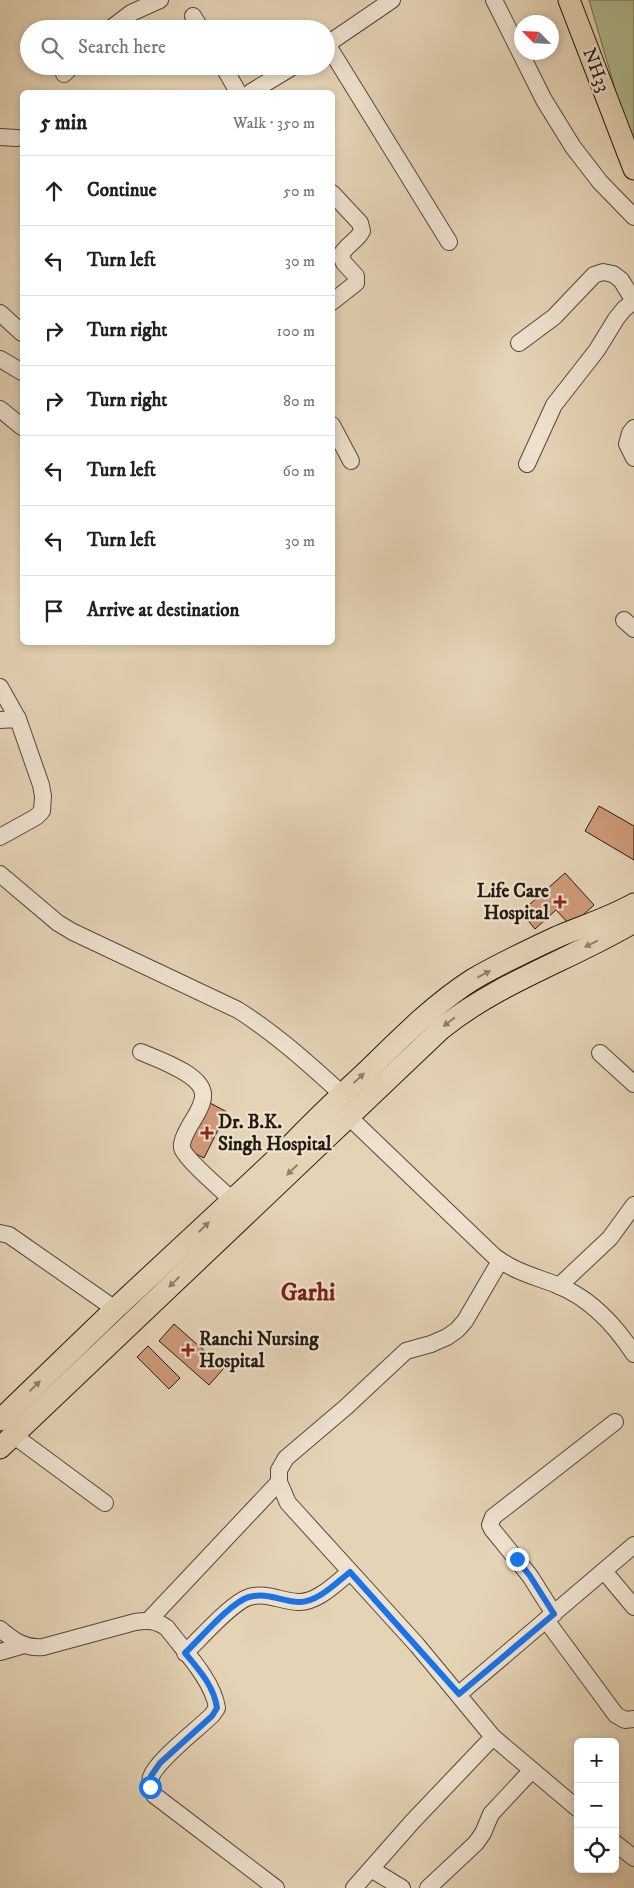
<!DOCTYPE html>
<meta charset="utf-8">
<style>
:root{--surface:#fff;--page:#f2f2f2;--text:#202124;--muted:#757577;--line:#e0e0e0}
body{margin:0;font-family:"IM FELL DW Pica",serif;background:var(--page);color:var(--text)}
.controls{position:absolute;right:15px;bottom:15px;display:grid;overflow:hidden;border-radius:8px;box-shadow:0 2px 8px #0003}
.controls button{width:45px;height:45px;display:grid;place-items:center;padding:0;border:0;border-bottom:1px solid var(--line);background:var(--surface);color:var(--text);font:25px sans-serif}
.compass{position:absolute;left:514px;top:15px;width:45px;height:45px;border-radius:50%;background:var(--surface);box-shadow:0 2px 8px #0003;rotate:294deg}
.stop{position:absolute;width:15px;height:15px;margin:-11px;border:4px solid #1a73e8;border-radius:50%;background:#fff}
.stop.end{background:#1a73e8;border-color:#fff;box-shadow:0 1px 5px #0008}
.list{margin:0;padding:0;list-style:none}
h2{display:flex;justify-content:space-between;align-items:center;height:65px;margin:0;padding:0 20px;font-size:21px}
h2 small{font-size:16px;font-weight:400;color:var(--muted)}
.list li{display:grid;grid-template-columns:32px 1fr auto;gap:15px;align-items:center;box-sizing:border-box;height:70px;padding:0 20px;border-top:1px solid var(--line)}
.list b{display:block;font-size:19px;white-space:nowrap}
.list em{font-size:16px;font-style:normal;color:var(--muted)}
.icon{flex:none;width:28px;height:28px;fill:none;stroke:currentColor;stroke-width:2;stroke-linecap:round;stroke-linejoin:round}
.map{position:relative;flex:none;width:634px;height:1888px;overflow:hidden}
.search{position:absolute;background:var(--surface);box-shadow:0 2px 8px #0003;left:20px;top:20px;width:315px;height:55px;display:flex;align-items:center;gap:12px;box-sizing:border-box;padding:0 18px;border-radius:28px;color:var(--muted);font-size:19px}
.panel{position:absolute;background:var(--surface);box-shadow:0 2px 8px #0003;left:20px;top:90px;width:315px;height:555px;border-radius:8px}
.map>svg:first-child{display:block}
.green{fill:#b1bd90;stroke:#6a6c50}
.building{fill:#cf9a79;stroke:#241a11}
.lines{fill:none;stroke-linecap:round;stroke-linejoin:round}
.minor-casing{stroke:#54483a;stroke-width:18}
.major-casing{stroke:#241a11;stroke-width:23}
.minor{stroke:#eee2cf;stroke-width:16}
.major{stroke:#e5d3b5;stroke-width:21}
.oneway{fill:#8e806b}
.route{stroke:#1a73e8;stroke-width:6}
.poi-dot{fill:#8f2418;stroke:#eee2cf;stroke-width:2}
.labels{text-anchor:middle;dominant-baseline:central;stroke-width:4.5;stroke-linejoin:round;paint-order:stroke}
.street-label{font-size:19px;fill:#241a11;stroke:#eee2cf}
.poi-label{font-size:19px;font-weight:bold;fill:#241a11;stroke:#eee2cf;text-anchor:start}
.district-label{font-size:24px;font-weight:bold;fill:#7a1f14;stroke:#eee2cf}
</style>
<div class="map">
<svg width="634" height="1888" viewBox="0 0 634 1888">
<rect width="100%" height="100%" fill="#e5d3b5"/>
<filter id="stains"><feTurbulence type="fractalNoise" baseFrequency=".004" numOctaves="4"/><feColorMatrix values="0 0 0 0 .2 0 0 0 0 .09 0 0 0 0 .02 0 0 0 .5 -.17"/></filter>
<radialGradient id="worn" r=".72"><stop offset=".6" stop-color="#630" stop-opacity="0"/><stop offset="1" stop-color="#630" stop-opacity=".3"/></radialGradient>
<polygon class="green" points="589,0 634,0 634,143 631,143"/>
<g class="building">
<polygon points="599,806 634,826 634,860 585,831"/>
<polygon points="565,873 594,905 571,926 556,910 535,929 521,912"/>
<polygon points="210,1103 227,1112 204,1158 186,1149"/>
<polygon points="174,1324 224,1368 209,1385 159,1341"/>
<polygon points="148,1346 180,1378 169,1389 137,1357"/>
</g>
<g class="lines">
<defs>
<g id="minor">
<polyline points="494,0 544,100 573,147 600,182 634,217"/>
<polyline points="193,16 201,29"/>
<polyline points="110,29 131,13 160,0"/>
<polyline points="327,44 449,242"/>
<polyline points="326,45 392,0"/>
<polyline points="223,66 238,92"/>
<polyline points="64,74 72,66"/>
<polyline points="251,92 294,66"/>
<polyline points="0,137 17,138"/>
<path d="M 332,193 L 360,223 L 362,231 C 357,241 346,245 341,255 L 344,263 L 356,276 L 356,283 L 332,302"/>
<polyline points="0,313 22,333"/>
<polyline points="519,343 554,317 594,275 603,272 613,274 621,280 634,301 624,309 616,319 597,350 554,405 527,464"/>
<polyline points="0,359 22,372"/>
<polyline points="0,409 22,427"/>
<polyline points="332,425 351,461"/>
<polyline points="634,428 630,433 627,444 634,458"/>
<polyline points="624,620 634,629"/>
<polyline points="0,687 18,719"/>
<polyline points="0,720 18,719 41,785 43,796 42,811 36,817 0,837"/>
<path d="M 0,874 L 58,923 L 73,932 L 238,1010 C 276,1034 309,1064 342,1094"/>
<path d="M 141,1052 C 157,1059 205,1075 203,1096 C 203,1106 194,1118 189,1127 C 186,1133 181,1141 182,1148 C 185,1159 222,1190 232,1200"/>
<polyline points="600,1053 634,1084"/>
<path d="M 348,1116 L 494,1256 C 515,1272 534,1276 557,1285 C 590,1298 615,1325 634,1354"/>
<polyline points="0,1233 9,1235 115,1309"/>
<polyline points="500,1261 465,1321 457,1330 447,1337 431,1344 406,1351 346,1407 286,1458 279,1470 279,1482 288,1503 417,1645 493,1737 578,1809"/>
<polyline points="559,1286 610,1238 634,1205"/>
<polyline points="13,1435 105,1503"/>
<polyline points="604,1571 634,1607"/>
<polyline points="554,1614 530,1576 492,1529 490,1525 493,1517 615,1422"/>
<polyline points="149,1620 279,1482"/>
<polyline points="546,1620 616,1715 625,1720 634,1719"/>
<path d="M 0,1629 C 13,1640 25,1649 43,1647 L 135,1622 C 148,1620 156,1620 167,1628 C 184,1651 213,1680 217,1708 L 212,1715 C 198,1729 157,1760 151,1777 C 149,1784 151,1789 154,1795 L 276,1888"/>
<polyline points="0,1652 24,1645"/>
<path d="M 185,1653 C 200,1639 231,1603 249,1597 C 267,1592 280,1601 298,1602 C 317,1603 336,1583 350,1572"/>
<polyline points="459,1694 634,1545"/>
<polyline points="615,1843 634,1858"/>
<polyline points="371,1869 402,1888"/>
<polyline points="354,1888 413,1821 493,1737"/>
<polyline points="428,1888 476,1843 483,1833 491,1814 532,1770"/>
</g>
<g id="major">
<polyline points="569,0 634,169"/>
<path d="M 0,1420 L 115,1309 L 287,1149 C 313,1122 339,1097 366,1072 C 399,1040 433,1005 472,980 C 499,964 529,950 557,937 C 583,926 609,918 634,904"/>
<path d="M 0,1448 L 441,1029 C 499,982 570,960 634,922"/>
</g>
</defs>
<use href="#minor" class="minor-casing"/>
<use href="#major" class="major-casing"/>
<use href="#minor" class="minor"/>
<use href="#major" class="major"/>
</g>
<defs><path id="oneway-solid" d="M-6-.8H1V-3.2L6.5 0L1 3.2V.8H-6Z" transform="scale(1.25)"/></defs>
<g class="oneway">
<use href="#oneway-solid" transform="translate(591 944) rotate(154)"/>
<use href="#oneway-solid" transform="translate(484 974) rotate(-28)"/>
<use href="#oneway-solid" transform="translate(449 1022) rotate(142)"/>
<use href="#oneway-solid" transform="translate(359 1078) rotate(-43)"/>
<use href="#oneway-solid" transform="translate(292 1170) rotate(136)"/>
<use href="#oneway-solid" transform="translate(204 1227) rotate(-44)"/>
<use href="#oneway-solid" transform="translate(174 1282) rotate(136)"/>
<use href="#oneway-solid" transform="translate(35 1386) rotate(-44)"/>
</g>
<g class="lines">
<path class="route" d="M 150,1787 L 151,1776 L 160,1763 L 212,1716 L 217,1708 C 214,1686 199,1670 185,1653 C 200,1639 231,1602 249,1597 C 267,1592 280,1601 298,1602 C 317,1603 336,1583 350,1572 L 459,1694 L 554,1614 L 530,1576 L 517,1559"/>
</g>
<g class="poi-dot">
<path d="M557.5 894.5h5v5h5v5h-5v5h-5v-5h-5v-5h5z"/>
<path d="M204.5 1125.5h5v5h5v5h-5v5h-5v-5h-5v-5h5z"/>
<path d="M185.5 1342.5h5v5h5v5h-5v5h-5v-5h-5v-5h5z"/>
</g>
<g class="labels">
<g class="street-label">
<text transform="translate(596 70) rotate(69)">NH33</text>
</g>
<g class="poi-label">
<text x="549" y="891" text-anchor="end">Life Care<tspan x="549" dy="22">Hospital</tspan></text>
<text x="218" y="1122">Dr. B.K.<tspan x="218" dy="22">Singh Hospital</tspan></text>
<text x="199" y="1339">Ranchi Nursing<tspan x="199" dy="22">Hospital</tspan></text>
</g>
<g class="district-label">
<text x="308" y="1293">Garhi</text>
</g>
</g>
<rect width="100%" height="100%" filter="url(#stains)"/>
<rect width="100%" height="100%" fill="url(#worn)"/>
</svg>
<div class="controls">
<button>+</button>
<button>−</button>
<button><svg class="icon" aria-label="locate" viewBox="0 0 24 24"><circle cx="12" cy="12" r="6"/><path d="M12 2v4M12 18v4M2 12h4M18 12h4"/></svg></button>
</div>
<svg class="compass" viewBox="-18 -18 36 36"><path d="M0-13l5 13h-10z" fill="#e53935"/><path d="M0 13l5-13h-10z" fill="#757577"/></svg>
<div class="stop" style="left:150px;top:1787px"></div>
<div class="stop end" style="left:517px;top:1559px"></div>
<div class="search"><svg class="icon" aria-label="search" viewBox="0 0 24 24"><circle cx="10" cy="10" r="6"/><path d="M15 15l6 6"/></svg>Search here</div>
<section class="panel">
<h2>5 min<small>Walk · 350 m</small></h2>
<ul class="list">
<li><svg class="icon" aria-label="ahead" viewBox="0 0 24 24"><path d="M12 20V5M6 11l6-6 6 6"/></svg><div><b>Continue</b></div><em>50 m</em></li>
<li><svg class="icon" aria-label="left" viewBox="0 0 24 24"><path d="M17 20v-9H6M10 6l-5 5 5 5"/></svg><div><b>Turn left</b></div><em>30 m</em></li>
<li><svg class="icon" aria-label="right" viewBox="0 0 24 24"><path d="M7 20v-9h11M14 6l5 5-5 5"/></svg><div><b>Turn right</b></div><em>100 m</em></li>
<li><svg class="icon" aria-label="right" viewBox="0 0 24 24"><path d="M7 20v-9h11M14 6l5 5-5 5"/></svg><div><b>Turn right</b></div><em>80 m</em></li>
<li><svg class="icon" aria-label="left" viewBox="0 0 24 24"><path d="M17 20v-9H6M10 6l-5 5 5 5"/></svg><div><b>Turn left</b></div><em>60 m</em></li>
<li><svg class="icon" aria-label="left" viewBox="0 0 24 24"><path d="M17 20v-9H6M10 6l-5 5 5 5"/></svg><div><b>Turn left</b></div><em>30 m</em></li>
<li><svg class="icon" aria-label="arrive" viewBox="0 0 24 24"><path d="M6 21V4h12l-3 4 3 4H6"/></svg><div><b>Arrive at destination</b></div></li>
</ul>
</section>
</div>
